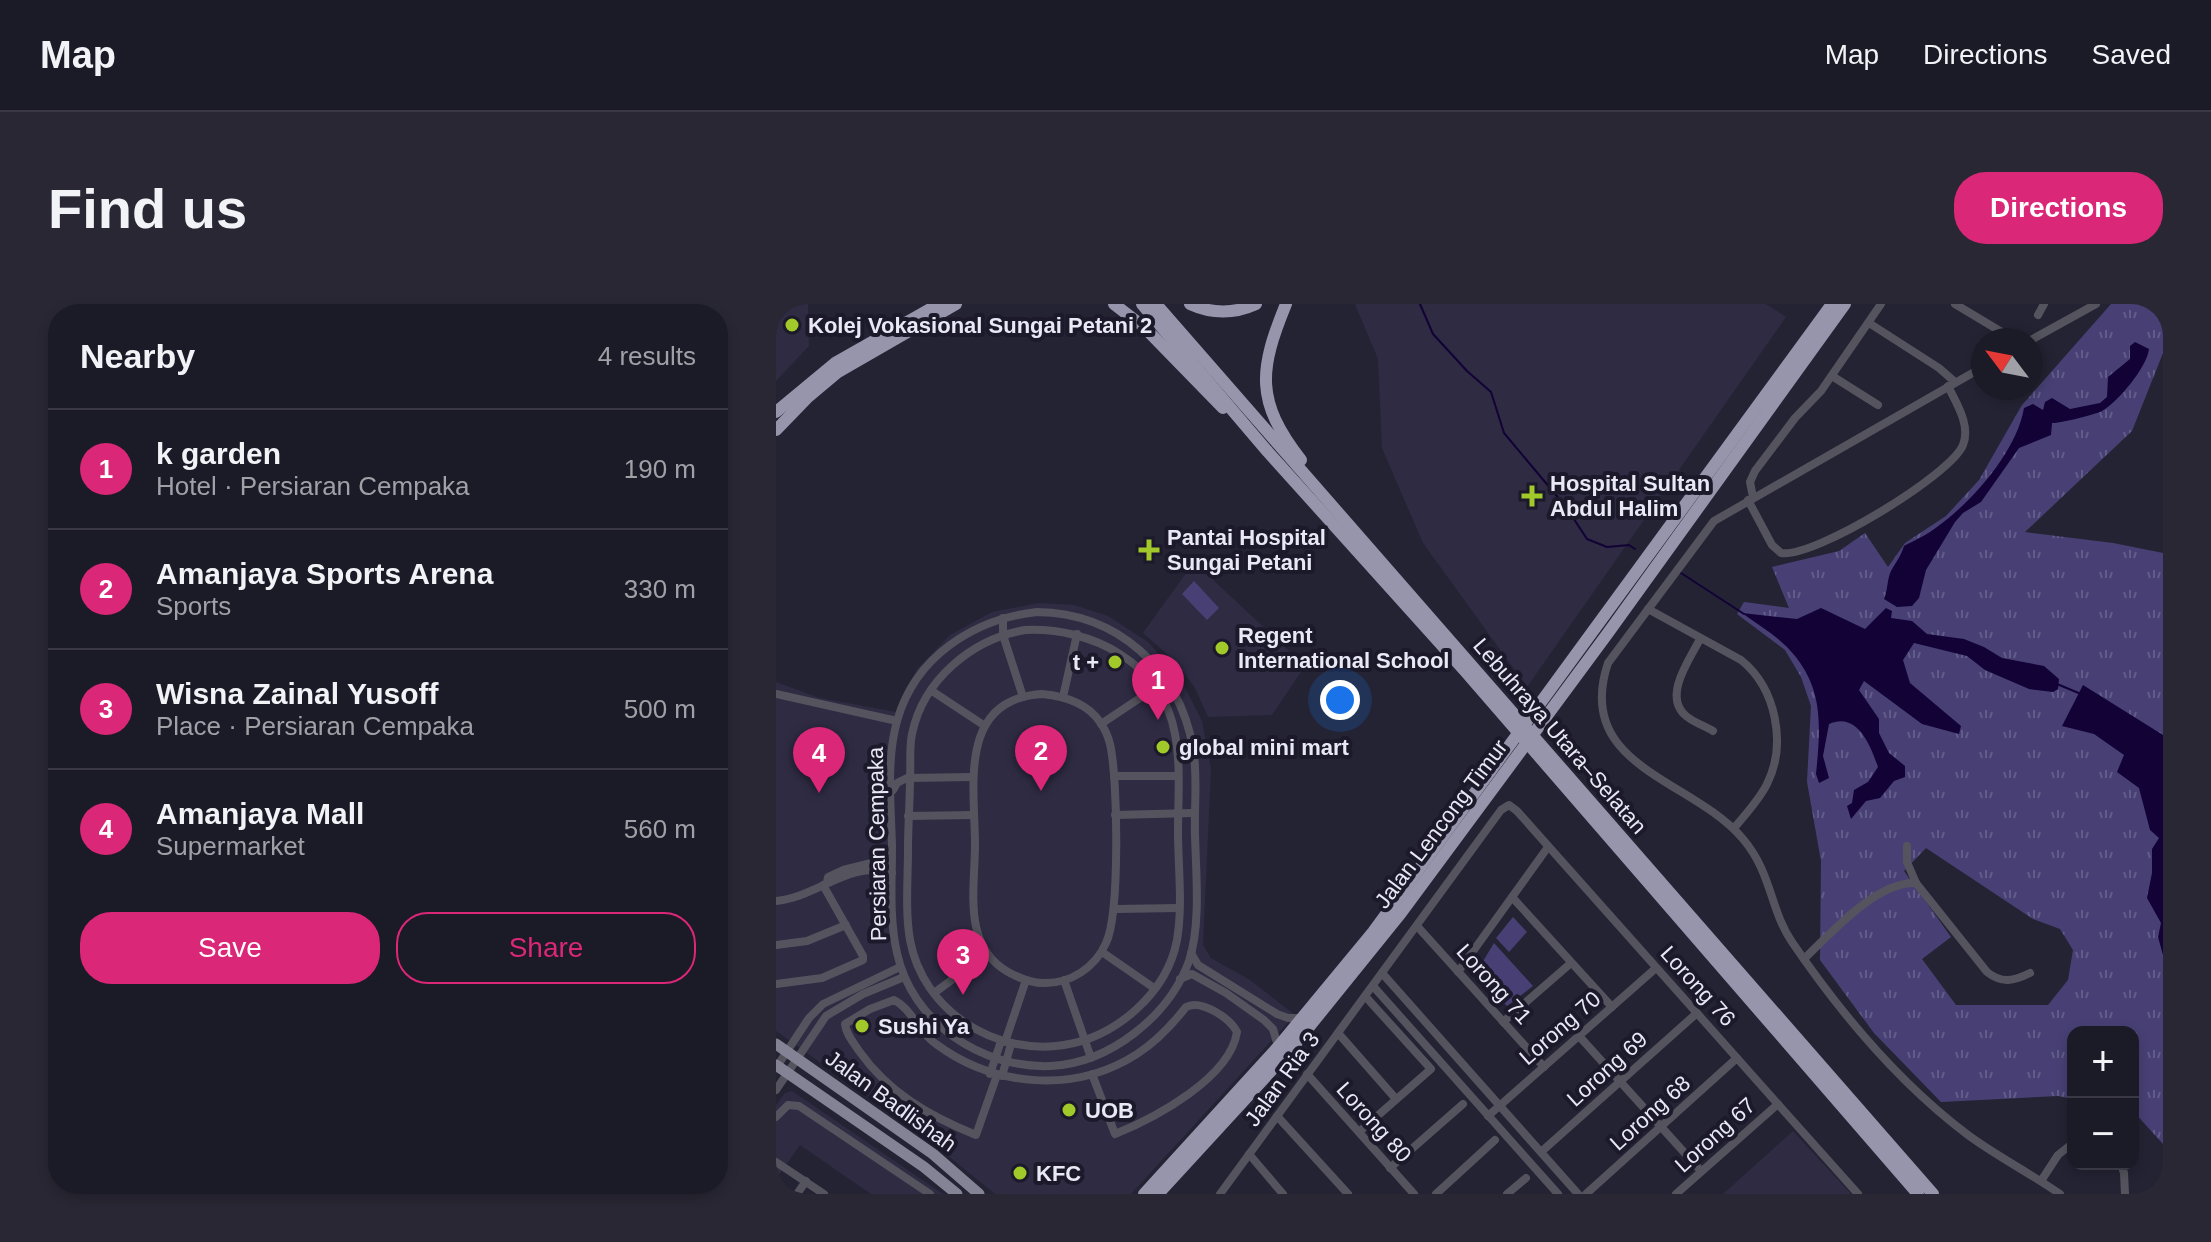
<!DOCTYPE html>
<meta charset="utf-8">
<style>
:root{--surface:#1b1a27;--page:#282733;--text:#f1f3f6;--muted:#a0a1a7;--line:#393844;--accent:#db2777}
body{margin:0;font-family:Arial,sans-serif;background:var(--page);color:var(--text)}
.controls{position:absolute;right:24px;bottom:24px;display:grid;overflow:hidden;border-radius:16px;box-shadow:0 4px 12px #0003}
.controls button{width:72px;height:72px;display:grid;place-items:center;padding:0;border:0;border-bottom:2px solid var(--line);background:var(--surface);color:var(--text);font:40px sans-serif}
.compass{position:absolute;left:1195px;top:24px;width:72px;height:72px;border-radius:50%;background:var(--surface);box-shadow:0 4px 12px #0003;rotate:302deg}
.you{position:absolute;left:564px;top:396px;width:28px;height:28px;margin:-20px;border:6px solid #fff;border-radius:50%;background:#1a73e8;box-shadow:0 0 0 12px #1a73e833}
.badge{display:grid;place-items:center;width:52px;height:52px;border-radius:50%;background:var(--accent);color:#fff;font-size:26px;font-weight:700}
.pin{position:absolute;translate:-50% -66px;filter:drop-shadow(0 2px 4px #0008)}
.pin::after{content:'';position:absolute;top:42px;width:28px;height:24px;background:inherit;clip-path:polygon(0 0,100% 0,50% 100%)}
.list{margin:0;padding:0;list-style:none}
h2{display:flex;justify-content:space-between;align-items:center;height:104px;margin:0;padding:0 32px;font-size:34px}
h2 small{font-size:26px;font-weight:400;color:var(--muted)}
.list li{display:grid;grid-template-columns:52px 1fr auto;gap:24px;align-items:center;box-sizing:border-box;height:120px;padding:0 32px;border-top:2px solid var(--line)}
.list b{display:block;font-size:30px;white-space:nowrap}
.list p{margin:0;font-size:26px;white-space:nowrap;color:var(--muted)}
.list em{font-size:26px;font-style:normal;color:var(--muted)}
.actions{display:flex;gap:16px;padding:24px 32px}
.actions a{flex:1;padding:18px 0;border:2px solid var(--accent);border-radius:32px;text-align:center;font-size:28px;color:var(--accent)}
.actions .main{background:var(--accent);color:#fff}
.map{position:relative;flex:none;width:1387px;height:890px;overflow:hidden;border-radius:32px}
header{display:flex;align-items:center;gap:48px;box-sizing:border-box;height:112px;padding:0 40px;background:var(--surface);border-bottom:2px solid var(--line)}
header strong{font-size:38px}
nav{display:flex;gap:44px;margin-inline-start:auto;font-size:28px}
.intro{display:flex;align-items:center;justify-content:space-between;box-sizing:border-box;height:192px;padding:0 48px}
h1{margin:0;font-size:56px}
.button{padding:20px 36px;border-radius:32px;background:var(--accent);color:#fff;font-size:28px;font-weight:700}
main{display:flex;gap:48px;padding:0 48px}
aside{flex:1;background:var(--surface);border-radius:32px;box-shadow:0 4px 12px #0003}
.map>svg:first-child{display:block}
.built{fill:#2e2b43}
.grass{fill:url(#grass-tufts);fill-rule:evenodd}
.park{fill:#484075}
.water{fill:#120235}
.lines{fill:none;stroke-linecap:round;stroke-linejoin:round}
.stream{stroke:#120235;stroke-width:2}
.minor{stroke:#55545e;stroke-width:8}
.major{stroke:#848396;stroke-width:11}
.highway{stroke:#9795ac;stroke-width:12}
.poi-dot{fill:#a1c92a;stroke:#1b192a;stroke-width:3}
.labels{text-anchor:middle;dominant-baseline:central;stroke-width:8;stroke-linejoin:round;paint-order:stroke}
.poi-label{font-size:22px;font-weight:bold;fill:#e9e8f5;stroke:#1b192a;text-anchor:start}
.street-label{font-size:22px;fill:#e9e8f5;stroke:#1b192a}
</style>
<header>
<strong>Map</strong>
<nav><a>Map</a><a>Directions</a><a>Saved</a></nav>
</header>
<div class="intro"><h1>Find us</h1><a class="button">Directions</a></div>
<main>
<aside>
<h2>Nearby<small>4 results</small></h2>
<ul class="list">
<li><span class="badge">1</span><div><b>k garden</b><p>Hotel · Persiaran Cempaka</p></div><em>190 m</em></li>
<li><span class="badge">2</span><div><b>Amanjaya Sports Arena</b><p>Sports</p></div><em>330 m</em></li>
<li><span class="badge">3</span><div><b>Wisna Zainal Yusoff</b><p>Place · Persiaran Cempaka</p></div><em>500 m</em></li>
<li><span class="badge">4</span><div><b>Amanjaya Mall</b><p>Supermarket</p></div><em>560 m</em></li>
</ul>
<div class="actions"><a class="main">Save</a><a>Share</a></div>
</aside>
<div class="map">
<svg width="1387" height="890" viewBox="0 0 1387 890">
<defs>
<pattern id="grass-tufts" width="24" height="20" patternUnits="userSpaceOnUse" patternTransform="scale(2)"><rect width="24" height="20" fill="#484075"/><path d="M3 7l-1-3M5 7V3M7 7l1-3M15 17l-1-3M17 17v-4M19 17l1-3" fill="none" stroke="#625c89"/></pattern>
</defs>
<rect width="100%" height="100%" fill="#242334"/>
<g class="built">
<polygon points="0,0 32,0 33,42 0,77"/>
<polygon points="579,0 990,0 1010,13 751,383 647,239 606,144 602,55"/>
<polygon points="418,258 529,362 496,411 432,413 419,384 400,358 367,329"/>
<polygon points="263,299 298,301 332,312 372,338 404,374 426,417 435,465 427,641 435,654 474,676 519,711 355,890 219,890 149,833 0,727 0,378 44,394 120,408 141,365 174,331 216,308"/>
<polygon points="16,787 167,890 95,890 24,841 0,875 0,801 9,789"/>
<polygon points="1017,827 1075,890 947,890"/>
</g>
<path class="grass" d="M 1335,0 L 1387,0 L 1387,49 L 1356,127 L 1249,228 L 1337,239 L 1387,249 L 1387,840 L 1357,807 L 1357,728 L 1297,728 L 1297,795 L 1282,792 L 1165,798 L 1098,729 L 1044,656 L 1045,557 L 1031,478 L 1035,402 L 1025,373 L 1009,346 L 961,310 L 968,298 L 1013,304 L 996,263 L 1063,247 L 1089,229 L 1112,263 L 1129,239 L 1170,212 L 1203,176 L 1246,101 ZM 1150,544 L 1257,615 L 1284,625 L 1297,646 L 1292,676 L 1272,701 L 1180,701 L 1146,655 L 1175,633 L 1128,567 Z"/>
<g class="park">
<polygon points="418,277 443,304 431,316 406,290"/>
<polygon points="737,613 751,628 733,648 720,634"/>
<polygon points="718,639 757,682 731,702 700,669"/>
</g>
<g class="water">
<path d="M 1359,38 L 1373,45 C 1371,63 1342,98 1326,107 C 1318,111 1285,119 1276,119 L 1275,131 L 1243,144 L 1205,198 L 1187,209 L 1179,218 L 1150,266 L 1143,294 L 1136,302 L 1121,303 L 1108,295 C 1112,286 1111,275 1115,267 C 1120,258 1125,252 1128,242 C 1139,236 1151,231 1161,223 C 1196,198 1241,147 1248,104 L 1257,100 L 1267,106 L 1269,98 L 1276,94 L 1294,105 L 1324,99 L 1331,93 L 1332,73 L 1354,55 L 1354,42 Z"/>
<path d="M 1045,304 L 1089,325 L 1110,304 L 1116,307 L 1115,314 L 1136,317 L 1151,330 L 1188,335 L 1208,343 L 1226,354 L 1268,362 L 1283,375 L 1282,385 L 1277,388 L 1253,385 L 1209,366 L 1191,352 L 1138,339 L 1127,356 L 1134,379 L 1185,422 L 1183,430 L 1146,420 L 1088,377 L 1083,386 L 1103,415 L 1103,429 L 1113,449 L 1129,462 L 1129,473 L 1118,477 L 1104,494 L 1090,497 L 1075,515 L 1071,502 L 1076,499 L 1078,486 L 1092,478 L 1102,463 C 1095,443 1082,407 1053,420 L 1047,452 L 1053,474 L 1043,479 L 1040,470 C 1045,420 1048,381 1011,343 C 998,330 981,320 966,309 L 1021,315 Z"/>
<polygon points="1307,381 1387,431 1387,651 1382,633 1385,619 1371,594 1376,569 1376,545 1383,534 1374,526 1363,484 1341,468 1348,451 1318,430 1286,422"/>
</g>
<g class="lines">
<g class="stream">
<polyline points="644,0 657,30 691,67 715,88 728,129 790,203 811,235 831,243 853,241 859,245"/>
<polyline points="905,269 968,310"/>
<polyline points="1281,380 1305,390"/>
</g>
<g class="minor">
<polyline points="1179,0 1229,30"/>
<polyline points="1262,11 1268,0"/>
<polyline points="1093,19 1163,64 1179,78"/>
<polyline points="1255,36 1320,0"/>
<path d="M 1207,63 L 938,217 L 832,359 C 797,463 917,475 967,535 C 996,569 994,606 1016,638 C 1065,710 1123,779 1192,831 C 1222,853 1254,869 1284,890"/>
<polyline points="1056,72 1102,101"/>
<polyline points="977,193 974,178 979,167 1019,114 1045,87 1105,0"/>
<path d="M 972,196 L 996,241 L 1005,249 C 1037,255 1175,171 1187,141 C 1195,121 1180,99 1172,82"/>
<path d="M 872,305 L 965,356 C 1000,384 1011,440 991,480 C 983,496 970,510 958,524"/>
<path d="M 261,308 C 341,309 403,364 417,444 C 422,472 418,503 419,531 C 420,569 425,621 413,657 C 393,712 334,759 275,762 C 205,765 136,718 121,649 C 113,614 116,578 116,542 C 115,502 110,457 121,417 C 139,353 197,315 261,308 Z"/>
<polyline points="227,314 227,331 247,393"/>
<path d="M 249,326 C 316,323 386,359 399,430 C 405,462 402,495 402,527 C 402,562 407,601 401,636 C 391,689 340,733 288,741 C 219,752 147,707 134,636 C 129,607 132,575 132,545 C 132,521 134,497 134,473 C 135,459 133,444 136,430 C 147,376 196,335 249,326 Z"/>
<path d="M 924,335 C 914,355 887,391 909,411 C 916,418 929,422 937,427"/>
<polyline points="156,387 209,422"/>
<polyline points="0,390 121,417"/>
<path d="M 266,390 C 288,392 311,399 324,418 C 329,425 332,432 334,440 C 342,474 344,610 330,639 C 319,664 294,680 267,679 C 255,679 243,674 232,668 C 186,642 199,585 199,541 C 199,484 181,395 266,390 Z"/>
<polyline points="287,393 301,330"/>
<polyline points="325,420 379,384"/>
<polyline points="338,472 402,472"/>
<polyline points="117,486 121,479 131,474 197,473"/>
<polyline points="339,511 418,509"/>
<polyline points="132,512 198,511"/>
<path d="M 1131,542 L 1131,558 L 1140,579 L 1211,668 C 1226,680 1238,677 1254,669"/>
<polyline points="51,578 52,573 67,566 116,554"/>
<polyline points="736,593 836,703"/>
<path d="M 0,597 C 39,594 76,555 116,569"/>
<polyline points="339,605 402,604"/>
<polyline points="641,622 768,763"/>
<polyline points="0,641 31,637 70,621"/>
<polyline points="326,648 378,684"/>
<polyline points="415,649 422,661 501,710 512,714 528,714"/>
<path d="M 1028,655 C 1055,629 1101,577 1140,579"/>
<polyline points="682,668 772,543"/>
<polyline points="606,669 802,890"/>
<polyline points="404,675 416,670 450,689 488,716 497,725 502,742"/>
<polyline points="288,676 315,754"/>
<polyline points="0,680 46,674 87,656 87,652 47,581"/>
<polyline points="597,682 782,890"/>
<polyline points="158,689 211,650"/>
<polyline points="727,718 795,659"/>
<polyline points="562,729 620,795"/>
<polyline points="803,732 925,867"/>
<polyline points="229,738 250,676"/>
<polyline points="0,764 33,714 47,700 124,663"/>
<polyline points="214,770 225,737"/>
<polyline points="531,770 638,890"/>
<path d="M 221,771 L 200,831 C 153,812 113,789 83,747 C 77,738 70,730 69,720 L 94,705 L 118,696 C 136,705 143,729 160,740 C 218,783 299,790 361,750 C 381,737 396,721 410,703 C 425,695 454,714 461,728 C 454,774 379,814 339,830 L 316,770"/>
<polyline points="226,772 235,740"/>
<polyline points="0,786 50,712 87,690 128,673"/>
<polyline points="501,812 572,890"/>
<polyline points="712,812 880,664"/>
<polyline points="0,813 12,801 23,802 154,890"/>
<polyline points="583,828 655,765 589,692"/>
<polyline points="765,848 921,709"/>
<polyline points="473,850 507,890"/>
<polyline points="0,858 48,890"/>
<polyline points="1345,860 1348,869 1349,890"/>
<polyline points="614,864 687,800"/>
<polyline points="1265,877 1282,851 1297,839"/>
<polyline points="21,890 30,877"/>
<polyline points="444,890 725,506 733,501 741,507 1082,890"/>
<polyline points="660,890 719,836"/>
<polyline points="731,890 750,874"/>
<polyline points="810,890 961,754"/>
<polyline points="900,890 1002,800"/>
</g>
<g class="major">
<polyline points="0,740 157,850 203,890"/>
<polyline points="0,761 148,863 181,890"/>
</g>
<g class="highway">
<polyline points="338,0 369,24 447,104"/>
<polyline points="366,0 492,148 689,367 1142,890"/>
<polyline points="380,0 1157,890"/>
<path d="M 414,0 C 436,10 458,10 480,0"/>
<path d="M 510,0 C 483,66 479,97 525,156"/>
<polyline points="0,108 59,59 163,0"/>
<polyline points="0,126 31,94 62,68 180,0"/>
<polyline points="368,890 502,743 597,628 1056,0"/>
<polyline points="382,890 516,744 625,609 832,329 1069,0"/>
</g>
</g>
<g class="poi-dot">
<circle cx="16" cy="21" r="8"/>
<path d="M752 180h8v8h8v8h-8v8h-8v-8h-8v-8h8z"/>
<path d="M369 234h8v8h8v8h-8v8h-8v-8h-8v-8h8z"/>
<circle cx="446" cy="344" r="8"/>
<circle cx="339" cy="358" r="8"/>
<circle cx="387" cy="443" r="8"/>
<circle cx="86" cy="722" r="8"/>
<circle cx="293" cy="806" r="8"/>
<circle cx="244" cy="869" r="8"/>
</g>
<g class="labels">
<g class="poi-label">
<text x="32" y="21">Kolej Vokasional Sungai Petani 2</text>
<text x="774" y="179">Hospital Sultan<tspan x="774" dy="25">Abdul Halim</tspan></text>
<text x="391" y="233">Pantai Hospital<tspan x="391" dy="25">Sungai Petani</tspan></text>
<text x="462" y="331">Regent<tspan x="462" dy="25">International School</tspan></text>
<text x="323" y="358" text-anchor="end">t +</text>
<text x="403" y="443">global mini mart</text>
<text x="102" y="722">Sushi Ya</text>
<text x="309" y="806">UOB</text>
<text x="260" y="869">KFC</text>
</g>
<g class="street-label">
<text transform="translate(784 432) rotate(49)">Lebuhraya Utara–Selatan</text>
<text transform="translate(665 520) rotate(-53)">Jalan Lencong Timur</text>
<text transform="translate(101 540) rotate(-91)">Persiaran Cempaka</text>
<text transform="translate(718 680) rotate(48)">Lorong 71</text>
<text transform="translate(922 682) rotate(48)">Lorong 76</text>
<text transform="translate(784 724) rotate(-41)">Lorong 70</text>
<text transform="translate(831 765) rotate(-42)">Lorong 69</text>
<text transform="translate(506 775) rotate(-54)">Jalan Ria 3</text>
<text transform="translate(115 797) rotate(36)">Jalan Badlishah</text>
<text transform="translate(874 809) rotate(-42)">Lorong 68</text>
<text transform="translate(598 818) rotate(48)">Lorong 80</text>
<text transform="translate(939 831) rotate(-42)">Lorong 67</text>
</g>
</g>
</svg>
<div class="controls">
<button>+</button>
<button>−</button>
</div>
<svg class="compass" viewBox="-18 -18 36 36"><path d="M0-13l5 13h-10z" fill="#e53935"/><path d="M0 13l5-13h-10z" fill="#a0a1a7"/></svg>
<div class="you"></div>
<div class="pin badge" style="left:382px;top:416px">1</div>
<div class="pin badge" style="left:265px;top:487px">2</div>
<div class="pin badge" style="left:187px;top:691px">3</div>
<div class="pin badge" style="left:43px;top:489px">4</div>
</div>
</main>
